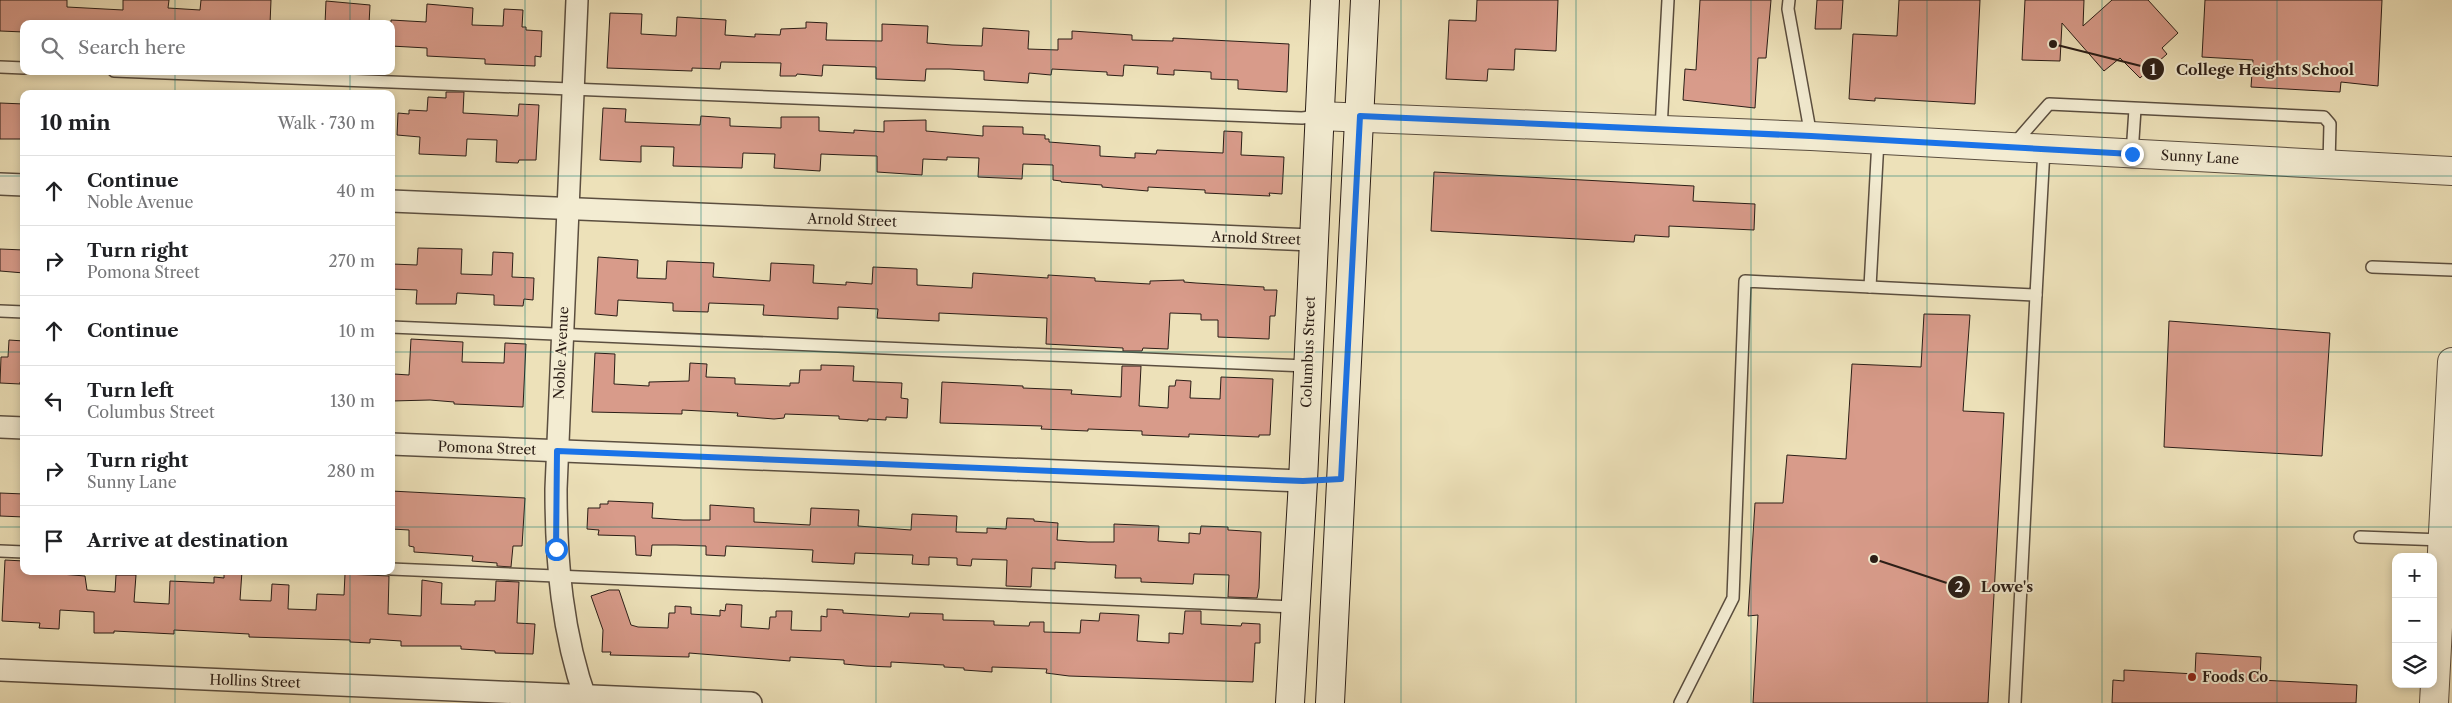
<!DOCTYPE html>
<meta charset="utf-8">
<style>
:root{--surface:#fff;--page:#f2f2f2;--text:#202124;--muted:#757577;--line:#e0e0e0}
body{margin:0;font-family:"Libre Caslon Text",serif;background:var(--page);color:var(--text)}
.controls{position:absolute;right:15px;bottom:15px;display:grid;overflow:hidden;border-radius:10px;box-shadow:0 2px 8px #0003}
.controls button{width:45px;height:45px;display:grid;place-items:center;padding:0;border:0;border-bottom:1px solid var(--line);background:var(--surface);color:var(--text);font:25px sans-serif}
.stop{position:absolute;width:15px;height:15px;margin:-11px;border:4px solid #1a73e8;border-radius:50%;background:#fff}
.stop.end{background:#1a73e8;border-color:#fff;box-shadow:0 1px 5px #0008}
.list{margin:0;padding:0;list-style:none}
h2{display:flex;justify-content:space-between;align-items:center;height:65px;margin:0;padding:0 20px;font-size:21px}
h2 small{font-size:16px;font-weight:400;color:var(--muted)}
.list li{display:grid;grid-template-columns:32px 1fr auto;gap:15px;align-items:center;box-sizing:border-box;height:70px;padding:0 20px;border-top:1px solid var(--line)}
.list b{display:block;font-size:19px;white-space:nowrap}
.list p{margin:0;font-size:16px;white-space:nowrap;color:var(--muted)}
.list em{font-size:16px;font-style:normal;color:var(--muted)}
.icon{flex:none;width:28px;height:28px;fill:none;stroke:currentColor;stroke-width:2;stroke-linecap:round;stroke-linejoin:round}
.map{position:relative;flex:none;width:2452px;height:703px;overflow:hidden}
.search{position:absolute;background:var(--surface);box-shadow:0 2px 8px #0003;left:20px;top:20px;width:375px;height:55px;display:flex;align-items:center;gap:12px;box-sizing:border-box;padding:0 18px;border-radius:10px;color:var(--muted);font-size:19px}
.panel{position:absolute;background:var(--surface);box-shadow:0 2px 8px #0003;left:20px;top:90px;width:375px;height:485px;border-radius:10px}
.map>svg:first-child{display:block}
.building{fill:#d89b8a;stroke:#2a1d16}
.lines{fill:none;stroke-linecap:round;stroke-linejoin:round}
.service-casing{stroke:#5b4e3f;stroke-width:14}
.minor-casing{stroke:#5b4e3f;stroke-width:24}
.tertiary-casing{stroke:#5b4e3f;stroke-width:30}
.secondary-casing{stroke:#2a1d16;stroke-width:30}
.service{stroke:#f3ecd2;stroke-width:11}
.minor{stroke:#f3ecd2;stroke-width:21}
.tertiary{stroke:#f3ecd2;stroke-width:28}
.secondary{stroke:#f3ecd2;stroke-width:28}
.route{stroke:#1a73e8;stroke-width:6}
.grid{fill:none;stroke:#0f766e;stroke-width:1;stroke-opacity:0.55}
.poi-dot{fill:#8f2418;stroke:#f3ecd2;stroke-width:2}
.labels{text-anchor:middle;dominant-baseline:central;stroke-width:4;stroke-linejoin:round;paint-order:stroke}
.street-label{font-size:14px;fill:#2a1d16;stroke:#f3ecd2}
.poi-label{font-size:14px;font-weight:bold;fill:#2a1d16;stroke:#f3ecd2;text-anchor:start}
.leader{fill:none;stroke:#2a1d16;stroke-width:2}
.callout-dot{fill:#2a1d16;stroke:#f3ecd2;stroke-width:2}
.mark-label{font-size:15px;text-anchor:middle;font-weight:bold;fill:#fff}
.callout-label{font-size:15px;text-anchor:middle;font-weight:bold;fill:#2a1d16;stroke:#f3ecd2;stroke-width:4;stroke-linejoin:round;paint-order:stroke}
</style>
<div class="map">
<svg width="2452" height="703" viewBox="0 0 2452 703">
<rect width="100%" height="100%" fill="#ede1b9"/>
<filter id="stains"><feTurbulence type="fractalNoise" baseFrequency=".004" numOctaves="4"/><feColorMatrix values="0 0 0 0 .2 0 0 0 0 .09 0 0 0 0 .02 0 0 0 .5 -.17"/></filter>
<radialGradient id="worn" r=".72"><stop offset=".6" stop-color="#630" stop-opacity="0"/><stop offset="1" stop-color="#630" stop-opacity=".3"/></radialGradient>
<g class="building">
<polygon points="0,0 67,0 67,7 123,10 123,0 169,0 168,8 200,10 201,0 271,0 270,24 24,24 24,32 0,31"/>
<polygon points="1477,0 1558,0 1556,51 1515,49 1514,70 1488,69 1487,81 1446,79 1449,20 1476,21"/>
<polygon points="1700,0 1771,0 1766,58 1758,58 1755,108 1683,100 1685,69 1696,70"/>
<polygon points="1817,0 1843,0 1841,29 1815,29"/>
<polygon points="1899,0 1980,0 1975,104 1875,98 1875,101 1849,99 1853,34 1897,36"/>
<polygon points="2025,0 2084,0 2083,26 2112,0 2148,0 2178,33 2162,48 2167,54 2140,78 2120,58 2104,71 2062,23 2060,61 2022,60"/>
<polygon points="2205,0 2382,0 2378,86 2341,82 2340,92 2251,87 2253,60 2202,57"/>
<polygon points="326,1 370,5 369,24 325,24"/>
<polygon points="427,4 473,8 472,25 503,26 504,9 523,10 522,27 526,27 526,30 542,31 541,57 535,56 535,66 485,64 485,59 427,56 427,48 391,46 391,20 426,22"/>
<polygon points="610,13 642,14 641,34 676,36 677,17 726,20 725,35 755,37 755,34 780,35 781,29 806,28 806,22 827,23 826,40 882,41 882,24 928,26 927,43 952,45 982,46 983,28 1029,31 1028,49 1058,50 1058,39 1072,39 1072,31 1132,35 1132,40 1173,41 1173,38 1289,44 1287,92 1238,89 1238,80 1211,79 1211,72 1174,70 1174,75 1157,74 1158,67 1124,65 1123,76 1107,75 1107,72 1052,69 1051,75 1029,73 1028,83 984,80 984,71 950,69 926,69 925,81 876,79 876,67 823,65 822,76 797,74 796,76 780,76 781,63 721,62 720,69 692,68 692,71 607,68"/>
<polygon points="446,92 464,92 463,113 518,116 519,104 539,105 536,160 519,160 518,163 496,162 497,140 467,139 466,156 419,154 420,137 397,135 398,113 409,114 409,110 427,111 428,97 446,98"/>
<polygon points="0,103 24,104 24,139 0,139"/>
<polygon points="603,108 626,109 625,122 700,125 701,116 730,118 730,126 781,128 781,117 819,117 819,131 854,133 854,130 884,132 884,121 926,120 926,131 983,136 983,126 1023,127 1023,134 1045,135 1045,139 1049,139 1049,142 1100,146 1100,156 1135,158 1135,153 1156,154 1157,150 1223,153 1224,131 1242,132 1241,155 1284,157 1282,194 1269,193 1270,196 1205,193 1205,190 1148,187 1148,191 1102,187 1102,185 1061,182 1061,181 1053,180 1053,165 1023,164 1022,179 978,177 979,158 947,157 947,160 923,159 922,175 877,172 877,156 845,155 821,154 820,171 774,168 775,154 743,153 742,168 673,166 674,147 641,146 641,162 600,160"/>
<polygon points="1434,172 1694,186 1693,201 1755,204 1754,230 1669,226 1669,237 1635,235 1634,242 1431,231"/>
<polygon points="418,248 462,249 461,274 492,275 493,252 513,253 512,277 534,278 533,300 524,299 523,306 494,305 494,295 457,293 456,304 416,304 417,290 391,289 391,274 392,264 417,265"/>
<polygon points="0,249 24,250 24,273 0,271"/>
<polygon points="598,257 638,260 637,278 666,279 667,261 714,263 713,277 770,281 771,263 814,265 813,283 846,285 846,282 872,284 873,267 917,269 917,285 972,288 973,273 1048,278 1048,275 1095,278 1095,281 1150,284 1150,281 1184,280 1184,282 1196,283 1264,287 1264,290 1277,290 1275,316 1270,316 1269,339 1218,337 1218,320 1201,320 1201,314 1170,313 1168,349 1143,348 1142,351 1123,351 1123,348 1046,344 1047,318 939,313 939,321 877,318 878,309 838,307 838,319 763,315 764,305 709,303 708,312 673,311 673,303 618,300 617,316 595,314"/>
<polygon points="1924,314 1970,315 1963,411 2004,413 1988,703 1753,703 1758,615 1748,616 1755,503 1783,503 1787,455 1846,459 1852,364 1921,367"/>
<polygon points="2169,321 2330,333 2322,456 2164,447"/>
<polygon points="411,339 463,342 462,362 504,363 505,343 526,344 523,407 454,404 454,402 430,400 392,401 394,374 409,375"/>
<polygon points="9,340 24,341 24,382 20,382 20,384 0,383 1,357 8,357"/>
<polygon points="595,353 615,354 614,384 649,386 649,382 689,381 690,363 707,364 706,377 735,378 735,384 790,386 790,383 799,383 800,370 821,370 821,365 854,366 853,381 902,383 901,398 908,399 907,418 886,417 886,420 868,419 868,421 839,419 839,416 785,414 784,418 774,419 737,416 738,413 682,410 682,414 592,412"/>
<polygon points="1122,366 1141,366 1139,406 1168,408 1169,386 1175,386 1176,380 1191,381 1190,398 1220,399 1221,377 1273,379 1270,435 1259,435 1259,437 1189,434 1189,437 1142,435 1142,431 1088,429 1088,431 1041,429 1042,426 940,423 942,382 1023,386 1023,388 1072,390 1071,394 1121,397"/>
<polygon points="391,491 525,498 522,546 513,546 511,567 497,566 497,563 472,561 473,556 414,552 414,547 409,546 409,530 392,529 393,506 391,506"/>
<polygon points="0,493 24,494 24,517 0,516"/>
<polygon points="608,501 653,503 652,518 683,520 710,520 710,505 754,508 754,522 810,525 811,508 859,510 858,526 911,530 912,514 957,516 956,532 987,533 987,528 1006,529 1007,518 1034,519 1034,521 1058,523 1057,540 1088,542 1114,542 1114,524 1159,526 1158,541 1189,543 1189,533 1200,534 1201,526 1228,527 1228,530 1261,532 1259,588 1257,598 1228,597 1229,575 1194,574 1193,584 1141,582 1141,578 1115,578 1116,565 1055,562 1055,569 1032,568 1031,587 1006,586 1007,560 972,559 971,566 957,565 957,558 929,557 929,565 912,564 913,555 855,553 854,564 812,562 813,550 726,546 725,556 706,555 706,546 676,545 652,545 651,556 636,555 635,536 598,535 599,530 587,529 588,508 600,508 600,504 608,504"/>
<polygon points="5,560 24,561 24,571 85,576 87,590 115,592 116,575 136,575 134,602 169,604 170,581 214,583 214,577 224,578 224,571 242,571 240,600 271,601 272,584 289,585 288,609 316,610 317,594 344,595 345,574 389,576 388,614 421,616 422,580 442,583 441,604 475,605 475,601 495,601 496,581 519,582 517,623 535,624 533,654 495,653 495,651 461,649 461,646 401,646 401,641 370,639 370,643 350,642 350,640 249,637 249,634 174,630 174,634 114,631 114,633 94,633 94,612 60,610 59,629 39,628 40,623 2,621"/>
<polygon points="609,590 619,590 631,625 638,627 668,628 669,613 675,613 675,606 691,607 691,614 720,616 720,610 725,611 726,604 742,605 741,627 769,629 770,617 776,617 776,611 792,611 791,630 821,631 821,616 827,617 827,609 843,610 843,613 909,617 910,613 943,614 943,620 994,621 994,625 1029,626 1030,622 1044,622 1044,632 1080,633 1081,620 1099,621 1100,613 1122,614 1139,615 1137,641 1169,643 1169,633 1183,634 1185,611 1201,611 1201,624 1241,626 1242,623 1260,624 1260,643 1255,643 1253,682 1069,676 1046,673 1047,669 992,667 992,672 964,670 964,668 944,667 944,665 891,662 891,667 866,666 844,664 844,660 790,657 790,661 689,653 689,657 610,655 611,652 602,652 603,630 591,596"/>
<polygon points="2196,653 2261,657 2260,680 2357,685 2356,703 2112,703 2113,680 2124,681 2124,670 2195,674"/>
</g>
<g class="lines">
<defs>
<g id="service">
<polyline points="1789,0 1788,9 1811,136"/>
<polyline points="0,67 24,68"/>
<polyline points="114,71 1302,118 1319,116"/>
<polyline points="1661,129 1668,0"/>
<polyline points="2014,144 2049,104 2324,117 2330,124 2329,164"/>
<polyline points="2132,154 2135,109"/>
<polyline points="2372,267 2452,270"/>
<polyline points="1870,287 1878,140"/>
<polyline points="0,311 24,312"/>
<polyline points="391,327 1307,366"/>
<polyline points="2360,537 2443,540"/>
<polyline points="0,551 24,552"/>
<polyline points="391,569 1296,607"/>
<polyline points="1680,703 1733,598 1745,281 2036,295 2044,149"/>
<polyline points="2015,703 2036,295"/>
</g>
<g id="minor">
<path d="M 577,0 L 556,489 C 556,562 562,634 587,703"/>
<polyline points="0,184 24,185"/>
<polyline points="391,201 1312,240"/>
<polyline points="0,427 24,428"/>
<polyline points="391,444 1303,481"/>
<polyline points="0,670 751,703"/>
</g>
<g id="tertiary">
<polyline points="1319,116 1811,136 2452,171"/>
<polyline points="2434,703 2452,362"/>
</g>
<g id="secondary">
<polyline points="1290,703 1303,481 1325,0"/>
<polyline points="1330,703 1365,0"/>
</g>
</defs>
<use href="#service" class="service-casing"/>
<use href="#minor" class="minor-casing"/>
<use href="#tertiary" class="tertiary-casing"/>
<use href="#secondary" class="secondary-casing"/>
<use href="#service" class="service"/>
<use href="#minor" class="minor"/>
<use href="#tertiary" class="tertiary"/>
<use href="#secondary" class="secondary"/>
</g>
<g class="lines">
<polyline class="route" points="556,549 557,451 1303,481 1341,479 1360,116 1811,136 2132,154"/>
</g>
<path class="grid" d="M 175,0 L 175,24M 350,0 L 350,24M 525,0 L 525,703M 701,0 L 701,703M 876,0 L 876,703M 1051,0 L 1051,703M 1226,0 L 1226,703M 1401,0 L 1401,703M 1576,0 L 1576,703M 1751,0 L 1751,703M 1927,0 L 1927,703M 2102,0 L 2102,703M 2277,0 L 2277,703M 175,71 L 175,94M 350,71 L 350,94M 0,176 L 24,176M 391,176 L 2452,176M 0,352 L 24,352M 391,352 L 2452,352M 0,527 L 24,527M 391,527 L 2452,527M 175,571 L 175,703M 350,571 L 350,703"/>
<circle class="poi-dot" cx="2192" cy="677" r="5"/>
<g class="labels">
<g class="street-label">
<text transform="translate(2200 157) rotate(3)">Sunny Lane</text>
<text transform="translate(852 220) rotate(2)">Arnold Street</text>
<text transform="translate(1256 238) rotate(2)">Arnold Street</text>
<text transform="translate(1308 352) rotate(-88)">Columbus Street</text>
<text transform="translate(561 353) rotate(-87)">Noble Avenue</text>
<text transform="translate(487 448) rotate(2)">Pomona Street</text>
<text transform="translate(255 681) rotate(2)">Hollins Street</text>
</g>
<g class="poi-label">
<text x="2202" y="677">Foods Co</text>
</g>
</g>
<path class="leader" d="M2053 44L2153 69M1874 559L1959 587"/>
<g class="callout-dot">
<circle cx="2053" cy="44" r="5"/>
<circle cx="1874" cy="559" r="5"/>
<circle cx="2153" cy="69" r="12"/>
<circle cx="1959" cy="587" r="12"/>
</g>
<g class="mark-label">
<text x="2153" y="75">1</text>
<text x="1959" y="592">2</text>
</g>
<g class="callout-label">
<text x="2265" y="75">College Heights School</text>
<text x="2007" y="592">Lowe's</text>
</g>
<rect width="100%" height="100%" filter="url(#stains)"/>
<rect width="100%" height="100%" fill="url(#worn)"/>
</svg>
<div class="controls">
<button>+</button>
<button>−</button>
<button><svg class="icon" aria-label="layers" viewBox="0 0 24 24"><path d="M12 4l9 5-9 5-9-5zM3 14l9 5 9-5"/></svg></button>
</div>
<div class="stop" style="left:556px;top:549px"></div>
<div class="stop end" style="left:2132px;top:154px"></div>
<div class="search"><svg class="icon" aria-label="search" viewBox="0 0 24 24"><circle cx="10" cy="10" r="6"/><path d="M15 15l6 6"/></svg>Search here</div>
<section class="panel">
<h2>10 min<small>Walk · 730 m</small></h2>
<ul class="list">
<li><svg class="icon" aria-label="ahead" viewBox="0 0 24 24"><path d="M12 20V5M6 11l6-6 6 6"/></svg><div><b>Continue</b><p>Noble Avenue</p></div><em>40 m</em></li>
<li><svg class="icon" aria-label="right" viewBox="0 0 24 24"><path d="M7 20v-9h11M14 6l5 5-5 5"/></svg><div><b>Turn right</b><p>Pomona Street</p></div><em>270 m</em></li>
<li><svg class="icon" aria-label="ahead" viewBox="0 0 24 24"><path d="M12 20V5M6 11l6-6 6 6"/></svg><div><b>Continue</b></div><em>10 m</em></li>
<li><svg class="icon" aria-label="left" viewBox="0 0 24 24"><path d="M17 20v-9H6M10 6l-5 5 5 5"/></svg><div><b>Turn left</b><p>Columbus Street</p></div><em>130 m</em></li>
<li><svg class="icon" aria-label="right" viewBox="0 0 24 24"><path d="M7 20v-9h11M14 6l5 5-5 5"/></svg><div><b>Turn right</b><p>Sunny Lane</p></div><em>280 m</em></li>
<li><svg class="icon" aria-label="arrive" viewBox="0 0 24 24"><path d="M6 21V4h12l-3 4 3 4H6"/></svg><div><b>Arrive at destination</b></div></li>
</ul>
</section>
</div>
